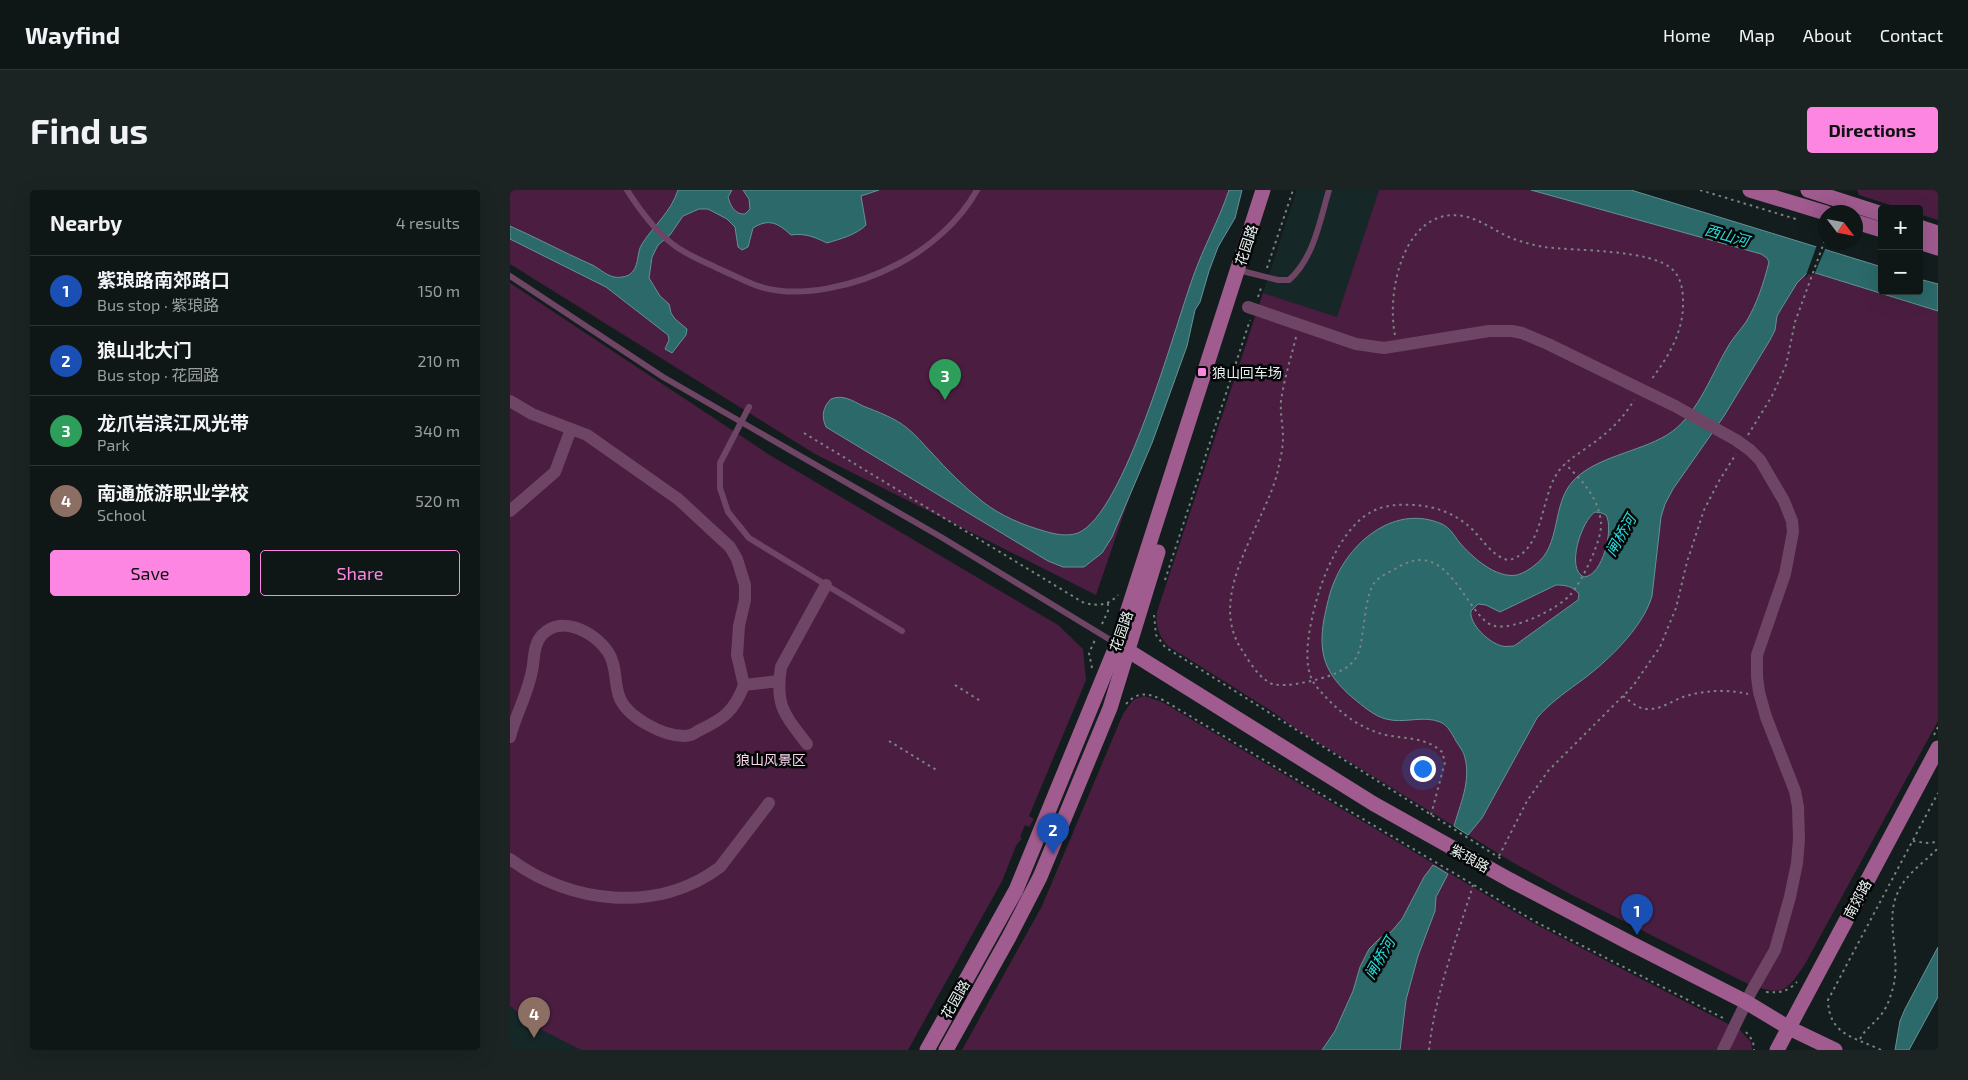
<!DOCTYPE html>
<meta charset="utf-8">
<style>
:root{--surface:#0e1616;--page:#1c2323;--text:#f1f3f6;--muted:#9b9fa1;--line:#2e3535;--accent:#fd86e2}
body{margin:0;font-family:"Exo 2","Noto Sans SC",sans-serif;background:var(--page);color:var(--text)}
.controls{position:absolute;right:15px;top:15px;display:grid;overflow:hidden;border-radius:5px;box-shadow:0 5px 20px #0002}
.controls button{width:45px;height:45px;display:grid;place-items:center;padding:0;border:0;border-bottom:1px solid var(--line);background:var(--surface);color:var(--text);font:25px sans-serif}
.compass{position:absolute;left:1308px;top:15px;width:45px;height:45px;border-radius:50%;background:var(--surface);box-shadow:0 5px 20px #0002;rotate:122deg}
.you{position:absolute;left:912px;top:578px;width:18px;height:18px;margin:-12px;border:4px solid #fff;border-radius:50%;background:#1a73e8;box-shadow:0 0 0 8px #1a73e833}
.badge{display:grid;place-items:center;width:32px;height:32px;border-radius:50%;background:var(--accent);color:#fff;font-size:16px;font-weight:700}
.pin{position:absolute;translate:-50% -41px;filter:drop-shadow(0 1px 2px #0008)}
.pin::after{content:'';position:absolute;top:26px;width:18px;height:15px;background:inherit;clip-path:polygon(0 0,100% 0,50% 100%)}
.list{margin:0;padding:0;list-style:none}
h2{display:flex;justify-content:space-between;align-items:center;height:65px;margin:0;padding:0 20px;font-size:21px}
h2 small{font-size:16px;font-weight:400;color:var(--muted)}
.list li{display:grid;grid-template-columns:32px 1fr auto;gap:15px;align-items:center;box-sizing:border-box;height:70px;padding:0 20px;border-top:1px solid var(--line)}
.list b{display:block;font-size:19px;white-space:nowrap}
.list p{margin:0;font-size:16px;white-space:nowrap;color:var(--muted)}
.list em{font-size:16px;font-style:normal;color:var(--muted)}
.actions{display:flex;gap:10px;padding:15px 20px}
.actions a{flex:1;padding:11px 0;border:1px solid var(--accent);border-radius:5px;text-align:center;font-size:18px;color:var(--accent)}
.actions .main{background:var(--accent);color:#111}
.map{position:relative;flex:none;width:1428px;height:860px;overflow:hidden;border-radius:5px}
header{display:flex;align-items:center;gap:30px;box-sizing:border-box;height:70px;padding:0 25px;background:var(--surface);border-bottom:1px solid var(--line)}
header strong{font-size:24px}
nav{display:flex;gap:28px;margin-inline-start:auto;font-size:18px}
.intro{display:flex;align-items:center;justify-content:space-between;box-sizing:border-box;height:120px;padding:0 30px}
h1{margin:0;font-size:35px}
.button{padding:12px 22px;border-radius:5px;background:var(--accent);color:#111;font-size:18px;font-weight:700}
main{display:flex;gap:30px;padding:0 30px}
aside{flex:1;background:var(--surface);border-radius:5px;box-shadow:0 5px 20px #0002}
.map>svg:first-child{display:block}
.built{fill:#152727}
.green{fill:#4b1e41}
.water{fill:#2c696a;stroke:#659292;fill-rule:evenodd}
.pier{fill:#131d1d}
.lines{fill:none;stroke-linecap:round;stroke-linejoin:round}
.path{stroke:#7a8282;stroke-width:2;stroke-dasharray:2.5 4;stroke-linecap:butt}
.lane{stroke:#6f4565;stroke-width:6}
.street{stroke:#6f4565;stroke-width:12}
.secondary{stroke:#a05b8f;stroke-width:15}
.poi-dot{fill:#fd86e2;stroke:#040606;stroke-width:2}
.labels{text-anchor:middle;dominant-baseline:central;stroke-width:5;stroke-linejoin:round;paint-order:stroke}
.street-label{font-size:14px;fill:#eaf1f1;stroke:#040606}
.poi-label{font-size:14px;fill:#eaf1f1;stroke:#040606;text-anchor:start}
.park-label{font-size:14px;fill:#fbd6f0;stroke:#040606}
.water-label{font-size:15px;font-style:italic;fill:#26e0e3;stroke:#040606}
</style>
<header>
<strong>Wayfind</strong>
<nav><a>Home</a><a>Map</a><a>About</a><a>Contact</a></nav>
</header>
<div class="intro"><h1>Find us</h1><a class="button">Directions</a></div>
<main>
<aside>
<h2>Nearby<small>4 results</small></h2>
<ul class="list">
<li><span class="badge" style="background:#1a4fb4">1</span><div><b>紫琅路南郊路口</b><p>Bus stop · 紫琅路</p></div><em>150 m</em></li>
<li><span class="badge" style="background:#1a4fb4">2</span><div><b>狼山北大门</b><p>Bus stop · 花园路</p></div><em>210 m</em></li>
<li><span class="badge" style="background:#2e9e5b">3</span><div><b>龙爪岩滨江风光带</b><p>Park</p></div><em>340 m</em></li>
<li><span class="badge" style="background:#8d6e63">4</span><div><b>南通旅游职业学校</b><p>School</p></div><em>520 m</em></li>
</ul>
<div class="actions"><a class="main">Save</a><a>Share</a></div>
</aside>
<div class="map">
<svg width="1428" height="860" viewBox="0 0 1428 860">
<rect width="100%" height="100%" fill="#131d1d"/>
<g class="built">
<polygon points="787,0 869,0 827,127 753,103"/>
<polygon points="0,816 24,836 71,860 0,860"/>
</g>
<g class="green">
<polygon points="0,0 720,0 671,156 586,405 305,264 0,74"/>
<path d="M 869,0 L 1021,0 L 1251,64 L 1299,81 L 1428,121 L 1428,531 L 1295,774 C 1275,804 1272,806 1238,794 L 1060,704 L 1002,672 L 788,540 L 763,522 L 658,456 C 649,446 645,435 647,422 L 753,103 L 827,127 Z"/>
<polygon points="1347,0 1428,0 1428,30 1409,24 1409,19 1393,19 1349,5"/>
<polygon points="0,93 258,264 548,435 573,459 576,490 519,626 524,629 519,637 515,635 510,647 512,648 506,656 492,691 398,860 71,860 24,836 0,816"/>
<polygon points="634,506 652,512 1025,734 1230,840 1241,852 1242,860 452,860 532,716 613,524 623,510"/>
</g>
<g class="water">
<path d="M 168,0 L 222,0 L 218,7 C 220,15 225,25 235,24 L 240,19 L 239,9 L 233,0 L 369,0 L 351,6 L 356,35 C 346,45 330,49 317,53 C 305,47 295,43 281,45 C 268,33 259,28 243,38 L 238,57 L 232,60 L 228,57 L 225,37 L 217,29 L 198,19 L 189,19 L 173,26 L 160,45 L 148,55 L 142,67 L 139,88 L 150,106 L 159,114 L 161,123 L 165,129 L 177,139 L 176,145 L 162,163 L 155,159 L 159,150 L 158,145 L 96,97 L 0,49 L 0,36 C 27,48 53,62 80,74 C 88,77 95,85 104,87 C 108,88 115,87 119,85 C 130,78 126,63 132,54 C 144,35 161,22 168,0 Z"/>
<path d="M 719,0 L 732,0 L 725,28 L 708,57 L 699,81 L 690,112 L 685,120 L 677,156 L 642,253 L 602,347 L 592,363 L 574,377 L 553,377 L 538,371 L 316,237 C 311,226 313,217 321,209 C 333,204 343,211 353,216 C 368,222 385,228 397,238 C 406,245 413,254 421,262 C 437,280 454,297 473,312 C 491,326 513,335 534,341 C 544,344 557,347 568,343 C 615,323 664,139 683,87 C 693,58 709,30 719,0 Z"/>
<path d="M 1021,0 L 1121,0 L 1372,77 L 1372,101 L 1409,101 L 1409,89 L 1428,94 L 1428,121 L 1299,81 L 1287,93 L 1271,119 L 1267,126 L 1265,140 L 1260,150 L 1214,226 L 1163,299 L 1155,314 L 1151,327 L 1142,406 C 1133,438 1095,474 1068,493 C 1053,504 1039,514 1027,528 L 972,628 L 958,645 L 944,636 C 950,615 961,591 955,568 C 954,562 949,556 946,551 C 942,544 938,535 930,532 C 913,525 894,534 876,529 C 864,526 853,516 843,508 C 815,484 808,464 814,429 C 817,416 819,403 825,390 C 842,350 886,314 932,334 C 940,338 944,345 949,352 C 962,367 986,389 1007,385 C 1014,383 1020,379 1025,375 C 1052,355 1041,315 1063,291 C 1085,267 1129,262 1157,245 C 1186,227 1199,190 1216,160 C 1221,150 1229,142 1236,132 C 1247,114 1254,92 1259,72 L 1257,68 L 1251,64 ZM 1085,322 L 1092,323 L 1096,325 C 1104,338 1093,386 1074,387 C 1055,379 1072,330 1085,322 ZM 1046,395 C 1055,395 1063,396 1069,404 L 1068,410 L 1004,456 C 1000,456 996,457 992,456 C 979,453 959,434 961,421 L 968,414 L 976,415 L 990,422 Z"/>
<polygon points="923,675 938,684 926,707 925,721 908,766 896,810 890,860 812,860 825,841 843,801 850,777 859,759 870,748 881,742 892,729 914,687"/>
<polygon points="1428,757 1428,807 1399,860 1385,860 1390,831 1395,819"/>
</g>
<polygon class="pier" points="1307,55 1316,57 1304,85 1299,84 1295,88"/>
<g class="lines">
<g class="path">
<polyline points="1190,0 1289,30"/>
<polyline points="757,78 783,0"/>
<polyline points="748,107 752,95"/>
<path d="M 885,145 C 876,102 894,16 953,26 C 970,29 985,41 1001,48 C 1012,52 1023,55 1034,57 C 1064,61 1143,59 1163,80 C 1171,88 1173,100 1173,111 C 1174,142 1158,167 1141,190"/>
<path d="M 786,147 C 781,168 774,189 771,211 C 770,223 773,236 773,248 C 773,259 770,270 768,280 C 756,333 697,402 730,457 C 738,469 746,485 760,493 C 772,500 820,488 832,480 C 837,478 842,473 846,468 C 850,461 851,454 852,446 C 855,431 856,403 865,392 C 870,386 878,383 885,379 C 893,374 901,370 911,370 C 945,370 962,432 985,436 C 1005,440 1048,419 1061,404 C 1072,391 1093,349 1091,332 C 1088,307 1072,290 1055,274"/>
<path d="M 294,243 L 574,413 C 588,416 598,416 608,405"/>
<polyline points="1238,245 1262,206 1276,175 1285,132 1316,47"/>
<polyline points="655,390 740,130"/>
<polyline points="644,425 646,445 655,457 993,670"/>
<polyline points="592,434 598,421 598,413"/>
<polyline points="582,478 579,463 585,450"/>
<polyline points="445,495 472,512"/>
<path d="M 1113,506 C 1120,511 1128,519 1137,519 C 1150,520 1162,511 1173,507 C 1195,500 1216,499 1238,504"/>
<path d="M 616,514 C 628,501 638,503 653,510 L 1026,732 L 1215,829"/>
<polyline points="1424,545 1428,537"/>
<polyline points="379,551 428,581"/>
<path d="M 921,625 L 935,572 L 932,562 C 916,547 896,549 876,545 C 847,538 824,518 806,496 C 790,476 800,435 806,412 C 814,382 834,335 863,321 C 875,315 890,314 904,315 C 923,316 941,322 956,334 C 971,345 980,366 998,370 C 1032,364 1031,311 1045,287 C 1053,272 1066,266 1079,256 C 1097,244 1113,229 1124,210"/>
<polyline points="1403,651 1416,653 1428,652"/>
<polyline points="989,666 1017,611 1038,581 1123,496 1150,457 1166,418 1177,372 1194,320 1209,291 1226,264"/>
<path d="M 1256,802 C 1270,803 1277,802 1287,792"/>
<polyline points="1236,842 1243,851 1244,860"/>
<path d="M 1350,849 C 1355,839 1363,835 1370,826 C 1377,818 1380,808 1383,798 C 1392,764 1373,730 1389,700 C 1397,683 1415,672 1428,658"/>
<path d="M 919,860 C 925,803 947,749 963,695"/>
<path d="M 1371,860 C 1344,847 1319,845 1318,810 L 1428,603"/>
</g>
<g class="lane">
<path d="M 117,0 C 129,19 143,38 160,52 C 174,64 191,70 207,78 C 219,83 232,90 245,95 C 288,111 349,95 388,74 C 419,58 450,31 467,0"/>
<path d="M 728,80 L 768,90 L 779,90 C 804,68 810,30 819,0"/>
<polyline points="0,86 153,187 431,347 607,454"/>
<polyline points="239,217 210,273 210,298 218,322 239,348 392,441"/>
</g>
<g class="street">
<polyline points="738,117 846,154 874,158 979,141 1002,141 1012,143 1038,154 1165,216 1226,250 1240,260 1250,270 1274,311 1282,331 1283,342 1275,384 1247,465 1247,487 1249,502 1256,527 1285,601 1288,617 1289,649 1287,673 1280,707 1265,760 1241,802 1213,860"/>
<path d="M 0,211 L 22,224 L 77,245 L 168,309 L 220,357 L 227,369 L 235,395 L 235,410 L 229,436 L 227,465 L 234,495 C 224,522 213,529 188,541 C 184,544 179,546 174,546 C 153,546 116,527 109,506 C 104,492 107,475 98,462 C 84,441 47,422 29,449 C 24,457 24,466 23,475 C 20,500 6,523 0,547"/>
<polyline points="0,321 45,282 61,239"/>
<polyline points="234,495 269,491"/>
<path d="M 297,554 C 274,524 265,516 271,477 L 316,395"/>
<path d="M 0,669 C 60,714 148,724 210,677 L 259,613"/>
</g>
<g class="secondary">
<polyline points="1240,0 1316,23"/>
<polyline points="1298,0 1372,24"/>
<polyline points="1346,32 1372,40"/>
<polyline points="1409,37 1428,43"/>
<polyline points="1409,52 1428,58"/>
<polyline points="609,455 864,614 1000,690 1120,753 1236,812 1279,838 1325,860"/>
<polyline points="417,860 506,700 607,454 753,0"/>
<polyline points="436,860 499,747 530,687 600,518 648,362"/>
<polyline points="1267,860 1428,558"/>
</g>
</g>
<rect class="poi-dot" x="687" y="177" width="10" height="10" rx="2.5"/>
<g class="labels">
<g class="street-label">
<text transform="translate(736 55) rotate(-72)">花园路</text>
<text transform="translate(611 441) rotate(-71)">花园路</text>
<text transform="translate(960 668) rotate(29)">紫琅路</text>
<text transform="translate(1347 709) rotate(-62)">南郊路</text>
<text transform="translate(445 809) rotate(-60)">花园路</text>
</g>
<g class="poi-label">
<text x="702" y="182">狼山回车场</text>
</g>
<g class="park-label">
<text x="261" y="569">狼山风景区</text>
</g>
<g class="water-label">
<text transform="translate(1217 45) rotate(16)">西山河</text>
<text transform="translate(1110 345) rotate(-60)">闸桥河</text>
<text transform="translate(869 768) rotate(-60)">闸桥河</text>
</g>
</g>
</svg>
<div class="controls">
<button>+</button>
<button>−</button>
</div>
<svg class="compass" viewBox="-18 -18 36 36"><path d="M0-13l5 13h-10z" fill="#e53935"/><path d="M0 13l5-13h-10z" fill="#9b9fa1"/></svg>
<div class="you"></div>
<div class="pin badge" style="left:1127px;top:745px;background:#1a4fb4">1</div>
<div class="pin badge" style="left:543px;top:664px;background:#1a4fb4">2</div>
<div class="pin badge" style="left:435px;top:210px;background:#2e9e5b">3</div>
<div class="pin badge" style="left:24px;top:848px;background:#8d6e63">4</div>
</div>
</main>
